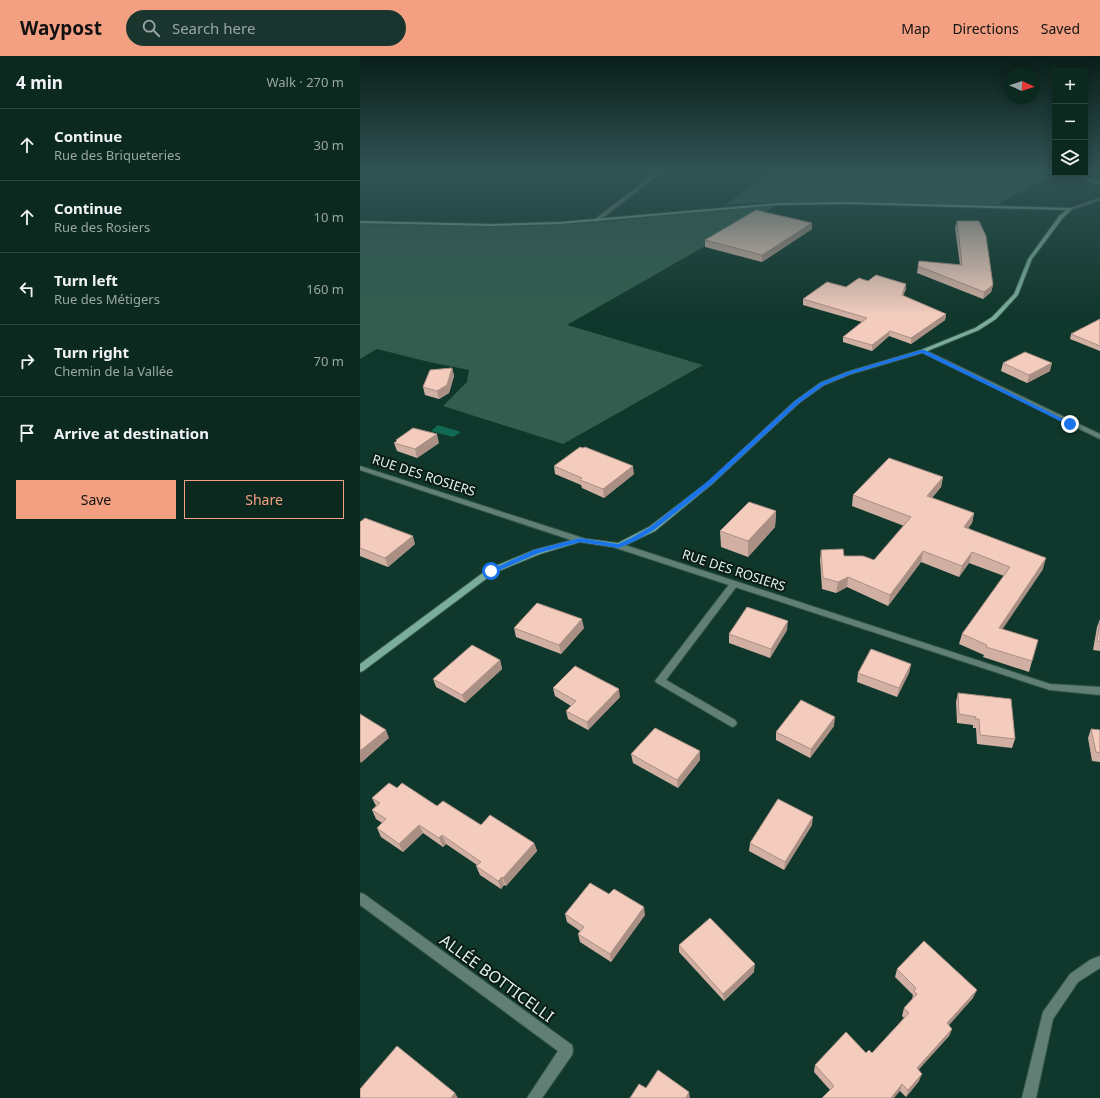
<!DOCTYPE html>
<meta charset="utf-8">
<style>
:root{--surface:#0c2920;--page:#1a352d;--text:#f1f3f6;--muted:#9aa6a5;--line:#2c453e;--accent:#f2a081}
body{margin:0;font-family:"Noto Sans",sans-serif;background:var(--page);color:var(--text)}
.controls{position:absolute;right:12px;top:12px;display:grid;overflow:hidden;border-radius:0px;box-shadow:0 2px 10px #0003}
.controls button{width:36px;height:36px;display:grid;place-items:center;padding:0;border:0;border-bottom:1px solid var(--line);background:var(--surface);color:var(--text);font:20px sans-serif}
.compass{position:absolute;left:644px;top:12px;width:36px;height:36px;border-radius:50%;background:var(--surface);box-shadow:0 2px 10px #0003;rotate:93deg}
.stop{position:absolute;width:12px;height:12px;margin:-9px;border:3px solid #1a73e8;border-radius:50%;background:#fff}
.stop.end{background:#1a73e8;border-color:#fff;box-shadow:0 1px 4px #0008}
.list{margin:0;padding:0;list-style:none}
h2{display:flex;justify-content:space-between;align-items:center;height:52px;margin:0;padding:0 16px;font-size:17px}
h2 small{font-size:13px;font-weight:400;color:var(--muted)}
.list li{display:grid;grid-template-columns:26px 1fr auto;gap:12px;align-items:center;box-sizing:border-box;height:72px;padding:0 16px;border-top:1px solid var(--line)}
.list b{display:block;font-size:15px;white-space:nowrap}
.list p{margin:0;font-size:13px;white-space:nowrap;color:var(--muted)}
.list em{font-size:13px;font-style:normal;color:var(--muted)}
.actions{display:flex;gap:8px;padding:12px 16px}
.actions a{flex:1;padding:9px 0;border:1px solid var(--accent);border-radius:0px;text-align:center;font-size:14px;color:var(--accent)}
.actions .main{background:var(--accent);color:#111}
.icon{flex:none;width:22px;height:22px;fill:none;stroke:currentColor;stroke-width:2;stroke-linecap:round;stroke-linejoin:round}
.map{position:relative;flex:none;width:740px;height:1042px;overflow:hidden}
header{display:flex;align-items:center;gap:24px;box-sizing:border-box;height:56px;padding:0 20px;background:var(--accent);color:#111}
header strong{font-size:19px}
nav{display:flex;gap:22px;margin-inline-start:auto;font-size:14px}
.search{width:280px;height:36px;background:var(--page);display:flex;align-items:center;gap:10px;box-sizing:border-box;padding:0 14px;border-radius:22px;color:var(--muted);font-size:15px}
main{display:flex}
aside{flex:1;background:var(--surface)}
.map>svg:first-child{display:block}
.green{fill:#335e4f}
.water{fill:#116a53}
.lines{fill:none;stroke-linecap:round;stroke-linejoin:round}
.lane-casing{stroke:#31554a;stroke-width:2}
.street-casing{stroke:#31554a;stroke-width:2}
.secondary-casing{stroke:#31554a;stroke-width:2}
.lane{fill:#617f74;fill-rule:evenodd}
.street{fill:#617f74;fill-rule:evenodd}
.secondary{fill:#7bad9b;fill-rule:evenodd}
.wall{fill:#d1afa3}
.shaded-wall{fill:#aa8f85}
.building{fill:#f3ccbe;stroke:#aa8f85}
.route{fill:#1a73e8}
.labels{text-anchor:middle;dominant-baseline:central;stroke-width:4;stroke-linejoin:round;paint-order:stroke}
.street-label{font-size:13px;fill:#def3ea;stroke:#0b1b15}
.near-street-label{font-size:16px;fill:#def3ea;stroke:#0b1b15}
</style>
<header>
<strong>Waypost</strong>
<div class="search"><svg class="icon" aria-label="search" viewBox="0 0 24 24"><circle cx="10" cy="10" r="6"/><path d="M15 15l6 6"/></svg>Search here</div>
<nav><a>Map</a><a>Directions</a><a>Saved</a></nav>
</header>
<main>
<aside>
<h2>4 min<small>Walk · 270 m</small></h2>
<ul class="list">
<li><svg class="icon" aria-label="ahead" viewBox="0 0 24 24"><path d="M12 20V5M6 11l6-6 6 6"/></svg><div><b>Continue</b><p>Rue des Briqueteries</p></div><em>30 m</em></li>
<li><svg class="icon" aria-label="ahead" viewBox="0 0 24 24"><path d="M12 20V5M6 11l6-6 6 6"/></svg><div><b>Continue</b><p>Rue des Rosiers</p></div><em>10 m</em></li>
<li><svg class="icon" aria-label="left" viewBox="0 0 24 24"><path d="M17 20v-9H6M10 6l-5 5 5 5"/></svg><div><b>Turn left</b><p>Rue des Métigers</p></div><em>160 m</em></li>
<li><svg class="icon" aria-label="right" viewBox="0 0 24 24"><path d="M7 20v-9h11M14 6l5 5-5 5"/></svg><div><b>Turn right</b><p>Chemin de la Vallée</p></div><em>70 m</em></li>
<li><svg class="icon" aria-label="arrive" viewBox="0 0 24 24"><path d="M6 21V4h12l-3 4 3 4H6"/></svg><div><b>Arrive at destination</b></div></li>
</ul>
<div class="actions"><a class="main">Save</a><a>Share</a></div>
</aside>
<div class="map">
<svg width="740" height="1042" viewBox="0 0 740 1042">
<rect width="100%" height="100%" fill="#10372b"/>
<g class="green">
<polygon points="415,114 684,114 693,117 637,149 490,146 419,146 364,149"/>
<path d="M 417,149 L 207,269 L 343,309 L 203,388 L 83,350 L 107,326 L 109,314 L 69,306 L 17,293 L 0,303 L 0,168 C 70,169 139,172 209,168 C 278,164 348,154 417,149 Z"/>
</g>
<polygon class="water" points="78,369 101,376 93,381 71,375"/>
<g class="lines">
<defs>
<g id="lane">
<polygon points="305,114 310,114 299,118 239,165 235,165 235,163 297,116"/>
<polygon points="374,525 377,526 378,528 377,530 306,624 375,664 377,667 375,670 372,671 297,627 295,625 371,526"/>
</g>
<g id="street">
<polygon points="708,117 714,117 740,127 740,129"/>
<polygon points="740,142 740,144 711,154 708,153"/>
<polygon points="561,294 565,294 740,378 740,383 561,296"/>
<polygon points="0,410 223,482 224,484 223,486 217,486 0,414"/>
<polygon points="256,488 262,488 690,628 740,631 740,639 690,634 256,492 255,490"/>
<polygon points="0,837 4,838 212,989 213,994 212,999 182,1042 167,1042 198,995 0,849"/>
<polygon points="740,900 740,912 718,926 693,963 676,1042 662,1042 683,956 710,918 730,904"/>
</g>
<polygon id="secondary" points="488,146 710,152 712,153 703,162 672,203 658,239 636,263 619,274 565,296 491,318 464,329 439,347 352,428 295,475 259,492 220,486 180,498 134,517 3,615 0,616 0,608 128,513 174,494 220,482 258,487 289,471 348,426 435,345 460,327 487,316 561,294 615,272 632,261 654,238 668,203 699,160 706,154 488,148 418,149 200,168 131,170 0,167 0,165 131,168 200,166 418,147"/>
</defs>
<use href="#lane" class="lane-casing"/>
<use href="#street" class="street-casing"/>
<use href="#secondary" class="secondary-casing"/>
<use href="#lane" class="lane"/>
<use href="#street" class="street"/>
<use href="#secondary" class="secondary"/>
</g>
<g class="wall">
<polygon points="597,165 633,229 631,236 623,243 557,217 558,210 600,209 595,172"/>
<polygon points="452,173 402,206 345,191 345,184"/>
<polygon points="508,225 546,233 543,240 586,258 585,264 551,288 529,280 512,295 483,286 483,281 502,266 443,249 443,243"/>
<polygon points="740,263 740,295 710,283 711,278"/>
<polygon points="643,307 690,315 667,327 641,315"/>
<polygon points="92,312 94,320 89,337 79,343 65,339 63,331"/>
<polygon points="36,384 79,387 57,402 37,395 34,387 36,386"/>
<polygon points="194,410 274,418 244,442 222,432 221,429 195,418"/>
<polygon points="583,421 581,431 572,442 614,457 612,467 608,472 683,513 642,573 672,605 669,616 623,601 624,599 599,588 602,578 644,520 609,507 599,521 561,506 528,550 487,531 476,537 462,533 460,504 461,494 484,500 514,504 544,470 492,450 493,439"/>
<polygon points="416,455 415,471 388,501 361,491 360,475"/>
<polygon points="0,466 55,488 28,511 0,500"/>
<polygon points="740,563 740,595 733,594 737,571"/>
<polygon points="154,572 224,572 201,598 156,581"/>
<polygon points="427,574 410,602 369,587 369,578"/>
<polygon points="140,604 142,613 105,647 76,631 73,623"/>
<polygon points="551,608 549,617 537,641 497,626 498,617"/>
<polygon points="193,632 260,641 228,674 208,663 206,655 211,650 195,640"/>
<polygon points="598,637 655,683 652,692 617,688 616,672 613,672 613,669 597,667 596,646"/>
<polygon points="474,670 450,702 416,684 416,676"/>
<polygon points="731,673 740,674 740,706 732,705 728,682"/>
<polygon points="340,695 340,704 318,732 273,707 271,698"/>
<polygon points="37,732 121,769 174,787 177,795 146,830 144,829 141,833 120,819 116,810 117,809 86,788 83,791 63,777 43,796 21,781 17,772 22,767 16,763 12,754 16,750 12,742"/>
<polygon points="452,769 424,814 389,795 390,787"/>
<polygon points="205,858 285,859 251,906 220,886 218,878 220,875 207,866"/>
<polygon points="319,889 394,916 364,945 319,896"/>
<polygon points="537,913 613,942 588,969 592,973 589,980 558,1014 559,1025 546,1041 540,1035 470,1034 454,1016 455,1009 506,997 512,997 544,962 542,960 544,952 552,943 553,939 535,921"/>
</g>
<g class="shaded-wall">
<polygon points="452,167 452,173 402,206 402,199"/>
<polygon points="546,228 546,233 541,244 542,239"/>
<polygon points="633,229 631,236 623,243 624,236"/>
<polygon points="586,258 585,264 551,288 551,282"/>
<polygon points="530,275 529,280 512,295 512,289"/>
<polygon points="692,307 690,315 667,327 669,319"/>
<polygon points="92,312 94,320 89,337 79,343 77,335"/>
<polygon points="77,378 79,387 57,402 55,393"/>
<polygon points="273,410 274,418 244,442 243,433"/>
<polygon points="583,421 581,431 565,450 567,440"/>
<polygon points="416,455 415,471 388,501 388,485"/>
<polygon points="614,457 612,467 602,481 604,471"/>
<polygon points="53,480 55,488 28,511 25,502"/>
<polygon points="563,495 561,506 528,550 530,539"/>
<polygon points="612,496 609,507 599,521 602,510"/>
<polygon points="686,502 683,513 636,583 639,572"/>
<polygon points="488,521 487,531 476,537 478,526"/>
<polygon points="222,563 224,572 201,598 199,589"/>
<polygon points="428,565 427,574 410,602 411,593"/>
<polygon points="140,604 142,613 105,647 102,639"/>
<polygon points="551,608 549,617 537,641 539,632"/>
<polygon points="259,633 260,641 228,674 227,666"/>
<polygon points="475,661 474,670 450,702 451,693"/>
<polygon points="26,674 29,682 1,707 0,705 0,695"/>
<polygon points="340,695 340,704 318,732 317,724"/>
<polygon points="453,761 452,769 424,814 425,806"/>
<polygon points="59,769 63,777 43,796 39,788"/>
<polygon points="82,779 86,788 83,791 79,782"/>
<polygon points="174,787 177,795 146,830 143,822"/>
<polygon points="142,821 144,829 141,833 138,825"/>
<polygon points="284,851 285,859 251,906 250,898"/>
<polygon points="395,908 394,916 364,945 363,938"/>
<polygon points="617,934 613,942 584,975 587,967"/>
<polygon points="592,973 589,980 554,1019 557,1012"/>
<polygon points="562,1018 559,1025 546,1041 548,1034"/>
<polygon points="542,1028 540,1035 534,1042 531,1042"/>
<polygon points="329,1036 330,1042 326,1042"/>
<polygon points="95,1037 98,1042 91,1042"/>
</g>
<g class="building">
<polygon points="396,154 452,167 402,199 345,184"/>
<polygon points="597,165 619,165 626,180 633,229 624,236 558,210 559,205 602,209"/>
<polygon points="516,219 546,228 542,239 586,258 551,282 530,275 512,289 483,281 507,262 443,243 467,226 486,231 499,222 508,225"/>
<polygon points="740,263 740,290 711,278"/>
<polygon points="665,296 692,307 669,319 643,307"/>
<polygon points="92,312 87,329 77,335 63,331 70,314"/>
<polygon points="53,372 77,378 55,393 34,387 37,385 36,384"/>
<polygon points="220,391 223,392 225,391 273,410 243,433 220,424 222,422 194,410"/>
<polygon points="529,402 583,421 567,440 614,457 604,471 686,502 639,572 678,584 672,605 626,591 627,589 602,578 650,511 612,496 602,510 563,495 530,539 488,521 478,526 463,522 461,494 483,493 484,500 503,500 514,504 551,461 493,439"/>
<polygon points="389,446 416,455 388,485 360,475"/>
<polygon points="5,462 53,480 25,502 0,492 0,466"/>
<polygon points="177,547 222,563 199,589 154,572"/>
<polygon points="387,551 428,565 411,593 369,578"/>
<polygon points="740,566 740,586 737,585"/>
<polygon points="112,589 140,604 102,639 73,623"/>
<polygon points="511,593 551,608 539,632 498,617"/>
<polygon points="215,610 259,633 227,666 206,655 216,645 193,632"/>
<polygon points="598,637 651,643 655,683 620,679 619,663 615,663 616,661 599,658"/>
<polygon points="441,644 475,661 451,693 416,676"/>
<polygon points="0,658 26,674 0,695"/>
<polygon points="295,672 340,695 317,724 271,698"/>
<polygon points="731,673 740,674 740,697 736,696"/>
<polygon points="29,727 37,732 42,727 77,750 83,745 121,769 130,759 174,787 143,822 142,821 138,825 116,810 121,806 82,779 79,782 59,769 39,788 17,772 26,763 12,754 20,747 12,742"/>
<polygon points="418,743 453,761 425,806 390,787"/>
<polygon points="230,827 249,838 254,833 284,851 250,898 218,878 224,871 205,858"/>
<polygon points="350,862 395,908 363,938 319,889"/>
<polygon points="564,885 617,934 587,967 592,973 557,1012 562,1018 548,1034 542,1028 531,1042 462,1042 474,1030 455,1009 486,976 506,997 509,994 512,997 549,957 544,952 557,938 554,935 556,932 537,913"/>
<polygon points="37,990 95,1037 91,1042 0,1042 0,1033"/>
<polygon points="298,1014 329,1036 326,1042 270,1042 279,1028 286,1032"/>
</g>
<linearGradient id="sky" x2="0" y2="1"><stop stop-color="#091e18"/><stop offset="0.44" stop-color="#315355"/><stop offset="1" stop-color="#315355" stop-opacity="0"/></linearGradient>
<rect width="740" height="259" fill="url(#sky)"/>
<polygon class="route" points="561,294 565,294 713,368 708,369 562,297 491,318 464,329 439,347 352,428 294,474 275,485 259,492 220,486 179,497 133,517 129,517 128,515 174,494 220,482 258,488 271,482 290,471 348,425 435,345 460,327 487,316"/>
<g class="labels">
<g class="street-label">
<text transform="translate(64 419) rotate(18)">RUE DES ROSIERS</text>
<text transform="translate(374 514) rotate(18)">RUE DES ROSIERS</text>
</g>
<g class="near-street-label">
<text transform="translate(137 922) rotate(36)">ALLÉE BOTTICELLI</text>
</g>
</g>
</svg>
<div class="controls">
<button>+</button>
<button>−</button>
<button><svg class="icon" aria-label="layers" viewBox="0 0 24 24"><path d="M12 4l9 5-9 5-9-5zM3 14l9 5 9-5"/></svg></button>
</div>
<svg class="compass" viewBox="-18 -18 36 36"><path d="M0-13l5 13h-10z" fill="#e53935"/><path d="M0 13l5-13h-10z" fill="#9aa6a5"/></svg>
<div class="stop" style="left:131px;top:515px"></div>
<div class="stop end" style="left:710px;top:368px"></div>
</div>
</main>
